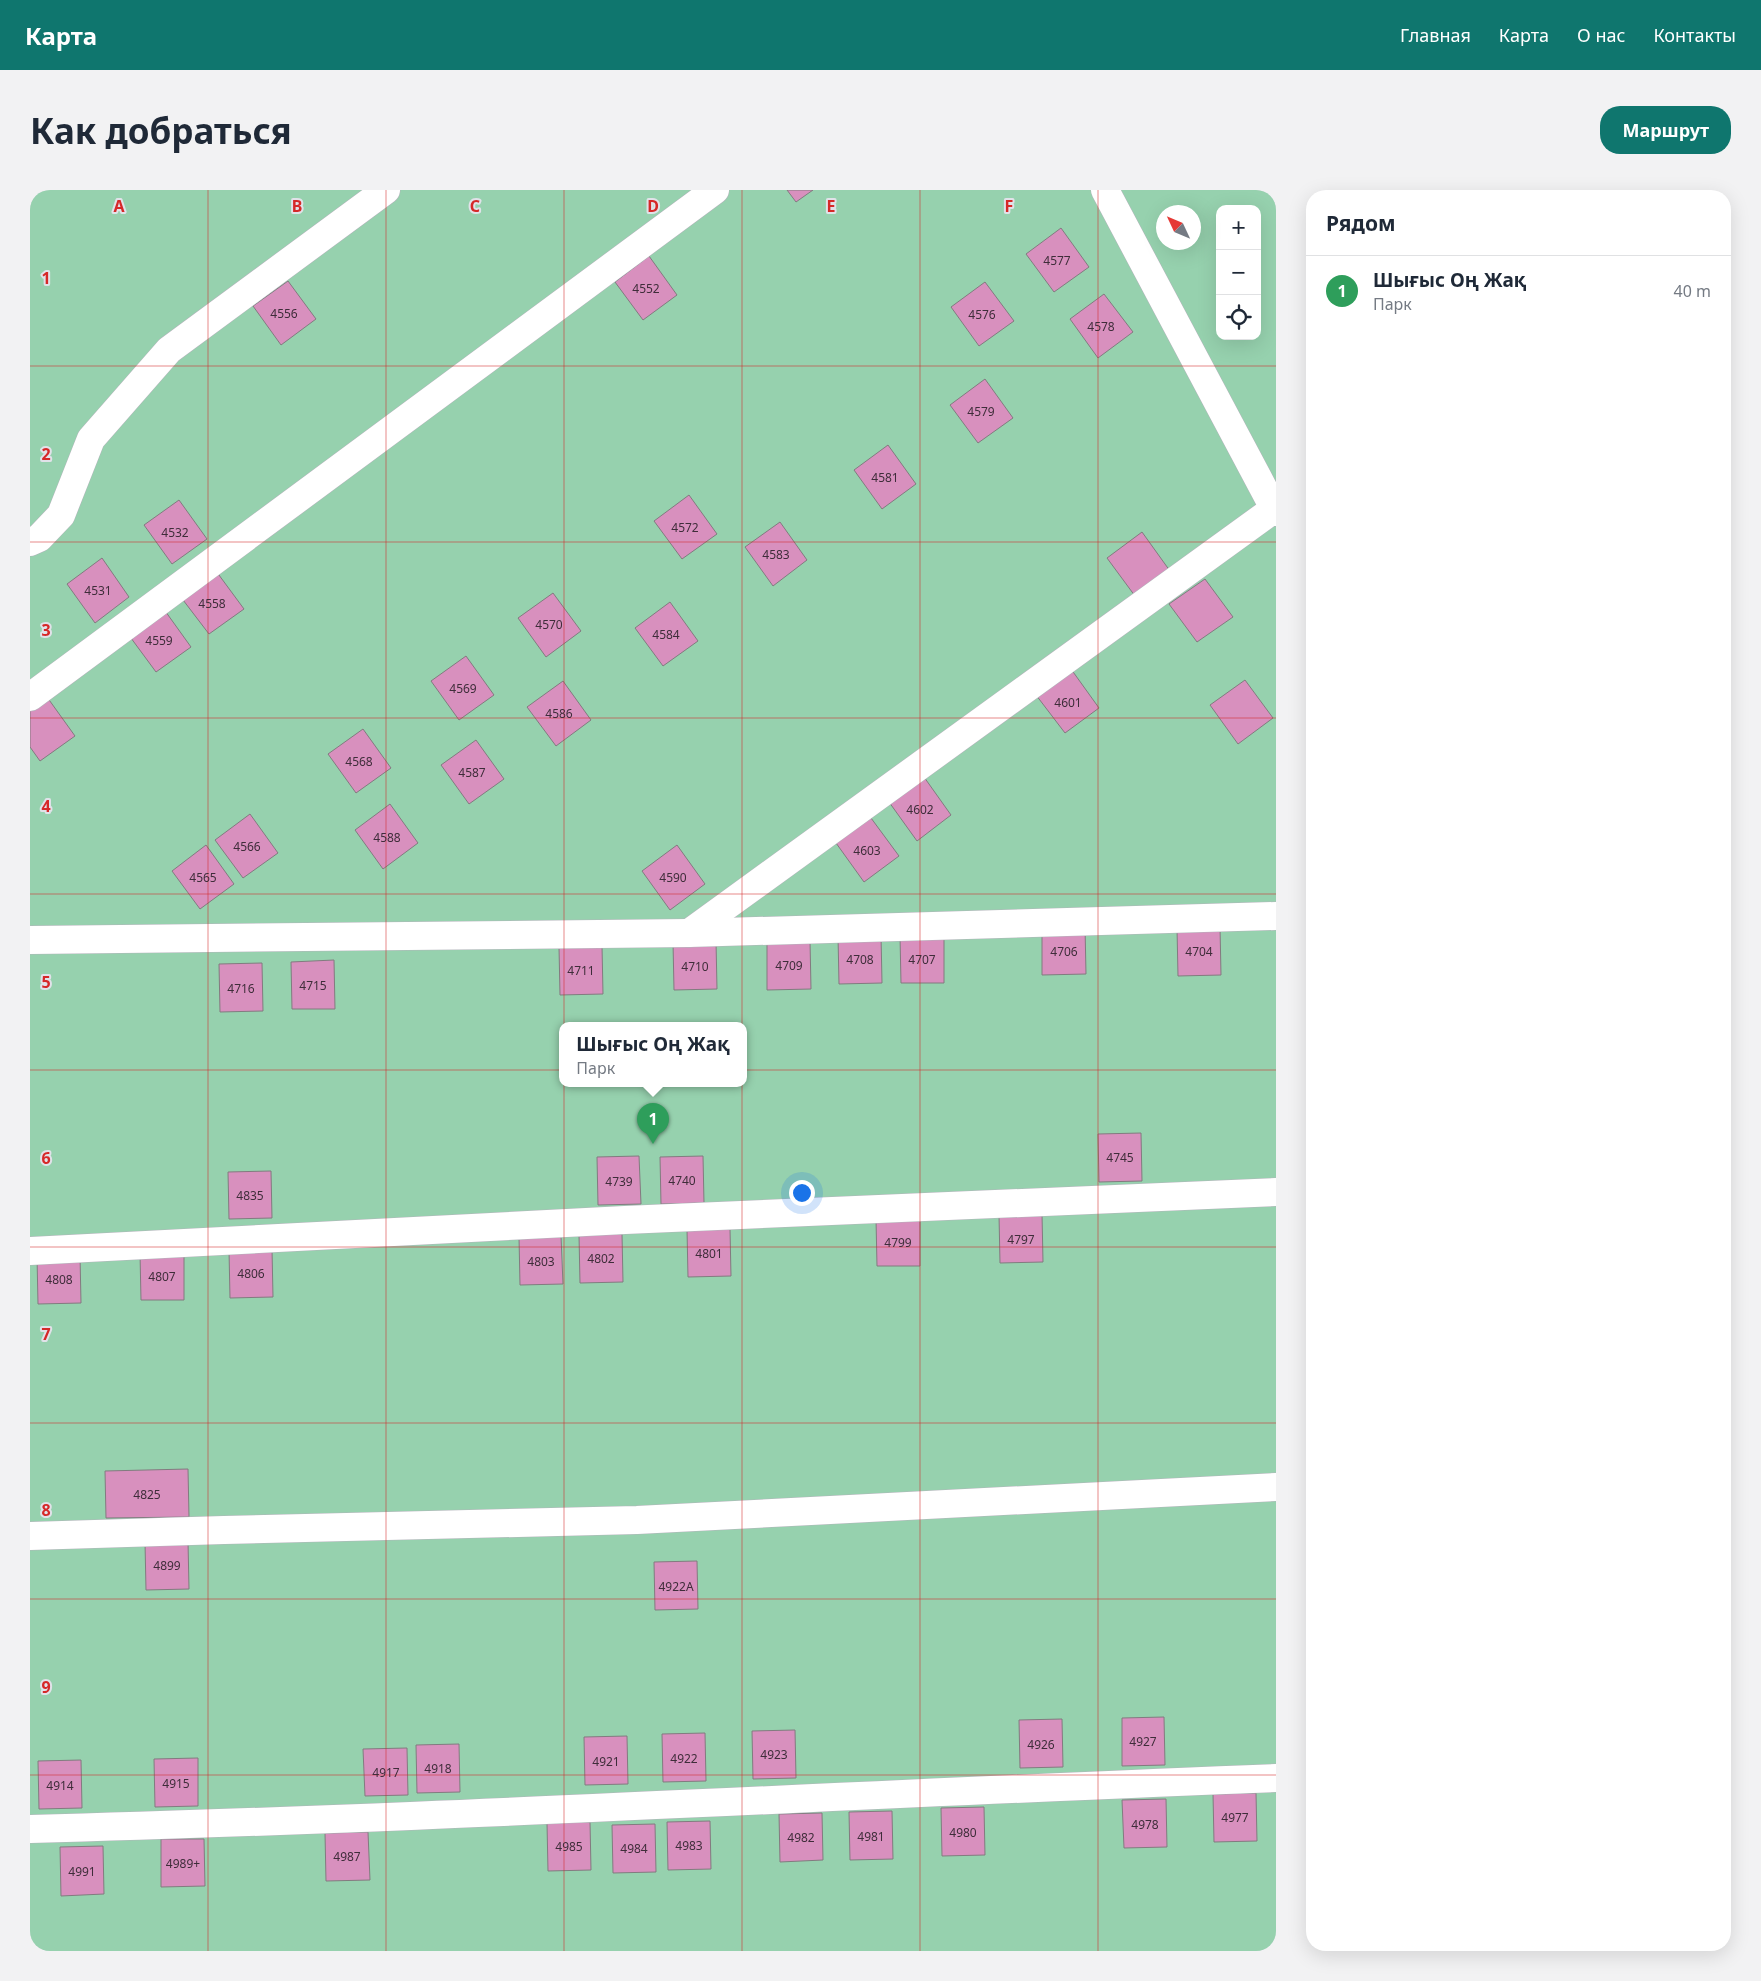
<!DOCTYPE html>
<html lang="ru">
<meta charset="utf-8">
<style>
:root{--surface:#fff;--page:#f2f2f3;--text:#1f2937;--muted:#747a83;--line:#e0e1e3;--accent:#0f766e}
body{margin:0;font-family:"Noto Sans",sans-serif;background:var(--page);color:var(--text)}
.controls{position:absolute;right:15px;top:15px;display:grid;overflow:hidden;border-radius:10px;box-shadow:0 5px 20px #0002}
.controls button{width:45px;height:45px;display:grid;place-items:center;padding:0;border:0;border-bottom:1px solid var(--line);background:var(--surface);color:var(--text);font:25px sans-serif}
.compass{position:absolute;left:1126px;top:15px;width:45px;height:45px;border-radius:50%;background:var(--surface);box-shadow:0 5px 20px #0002;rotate:314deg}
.you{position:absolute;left:771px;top:1002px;width:18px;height:18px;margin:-12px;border:4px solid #fff;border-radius:50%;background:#1a73e8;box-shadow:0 0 0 8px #1a73e833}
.badge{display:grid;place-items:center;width:32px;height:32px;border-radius:50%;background:var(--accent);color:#fff;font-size:16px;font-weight:700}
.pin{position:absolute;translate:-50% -41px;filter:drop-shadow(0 1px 2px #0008)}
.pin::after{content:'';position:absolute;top:26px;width:18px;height:15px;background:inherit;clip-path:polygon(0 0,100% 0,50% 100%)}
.popup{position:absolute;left:529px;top:832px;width:188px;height:65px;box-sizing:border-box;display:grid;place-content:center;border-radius:10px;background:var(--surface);filter:drop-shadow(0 1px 4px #0005);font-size:16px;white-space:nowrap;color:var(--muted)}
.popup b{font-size:19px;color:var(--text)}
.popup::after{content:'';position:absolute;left:50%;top:100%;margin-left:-10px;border:10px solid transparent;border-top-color:var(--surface)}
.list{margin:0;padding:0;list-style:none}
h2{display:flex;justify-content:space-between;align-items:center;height:65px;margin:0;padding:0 20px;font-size:21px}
h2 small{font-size:16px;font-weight:400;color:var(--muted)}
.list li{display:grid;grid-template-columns:32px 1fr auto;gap:15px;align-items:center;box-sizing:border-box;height:70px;padding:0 20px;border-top:1px solid var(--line)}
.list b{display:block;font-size:19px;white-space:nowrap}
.list p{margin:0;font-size:16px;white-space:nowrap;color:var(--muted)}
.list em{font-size:16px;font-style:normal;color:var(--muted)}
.icon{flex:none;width:28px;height:28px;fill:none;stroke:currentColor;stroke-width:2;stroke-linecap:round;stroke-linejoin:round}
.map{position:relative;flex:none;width:1246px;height:1761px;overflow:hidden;border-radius:20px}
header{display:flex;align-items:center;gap:30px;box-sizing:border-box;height:70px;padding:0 25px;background:var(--accent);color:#fff}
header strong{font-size:24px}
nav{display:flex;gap:28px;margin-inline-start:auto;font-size:18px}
.intro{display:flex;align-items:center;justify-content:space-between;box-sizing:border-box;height:120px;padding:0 30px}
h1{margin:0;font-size:35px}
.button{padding:12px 22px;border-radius:20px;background:var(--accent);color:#fff;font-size:18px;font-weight:700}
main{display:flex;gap:30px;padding:0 30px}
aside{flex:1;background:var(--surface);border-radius:20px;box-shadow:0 5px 20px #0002}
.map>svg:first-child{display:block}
.green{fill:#96d1ae;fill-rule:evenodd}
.building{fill:#d890be;stroke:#827b7f}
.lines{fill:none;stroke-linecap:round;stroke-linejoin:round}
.minor-casing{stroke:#b3b5bb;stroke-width:29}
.minor{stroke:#fff;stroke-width:28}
.grid{fill:none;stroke:#d62828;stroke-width:1;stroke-opacity:0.55}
.labels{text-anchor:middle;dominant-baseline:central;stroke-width:4;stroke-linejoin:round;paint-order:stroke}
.number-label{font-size:12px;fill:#3f2d3a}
.grid-label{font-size:16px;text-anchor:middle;font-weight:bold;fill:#d62828;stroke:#e1e2e9;stroke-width:4;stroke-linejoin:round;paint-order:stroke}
</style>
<header>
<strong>Карта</strong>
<nav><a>Главная</a><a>Карта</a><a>О нас</a><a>Контакты</a></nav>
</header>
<div class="intro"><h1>Как добраться</h1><a class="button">Маршрут</a></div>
<main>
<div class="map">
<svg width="1246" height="1761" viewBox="0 0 1246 1761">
<rect width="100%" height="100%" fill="#e1e2e9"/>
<path class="green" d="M 0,0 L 1246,0 L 1246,1761 L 0,1761 ZM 1190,19 L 1227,19 L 1227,146 L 1190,146 ZM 1134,22 L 1164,22 L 1164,52 L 1134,52 ZM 533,835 L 713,835 L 713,893 L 533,893 Z"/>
<g class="building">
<polygon points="757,0 783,0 766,12"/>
<polygon points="1031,38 1059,77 1024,102 996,64"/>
<polygon points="619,66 647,105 613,130 585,92"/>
<polygon points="258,91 286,129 251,155 223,116"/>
<polygon points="955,92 984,131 949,156 921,117"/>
<polygon points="1074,104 1103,142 1068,168 1040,129"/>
<polygon points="955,189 983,228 948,253 920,215"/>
<polygon points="858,255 886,294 852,319 824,280"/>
<polygon points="659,305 687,344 652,369 624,331"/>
<polygon points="149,310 177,349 142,374 114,335"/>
<polygon points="750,332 777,370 743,396 715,357"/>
<polygon points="1112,342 1140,381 1105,406 1077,368"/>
<polygon points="72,368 99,407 65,433 37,394"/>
<polygon points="186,381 214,419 179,444 150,406"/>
<polygon points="1175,389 1203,427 1167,452 1139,414"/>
<polygon points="523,403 551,441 516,467 488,428"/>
<polygon points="640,412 668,451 633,476 605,438"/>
<polygon points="133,418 161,457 126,482 98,444"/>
<polygon points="436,466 464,505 429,530 401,491"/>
<polygon points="1041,479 1069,518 1035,543 1006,505"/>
<polygon points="1215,490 1243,528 1208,554 1180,515"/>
<polygon points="533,491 561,530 526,556 497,517"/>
<polygon points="17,507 45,546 10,571 0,557 0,519"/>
<polygon points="333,539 361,578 326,603 298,564"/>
<polygon points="446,550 474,589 439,614 411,575"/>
<polygon points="894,587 921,625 887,651 859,612"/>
<polygon points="360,614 388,653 353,679 325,640"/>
<polygon points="220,624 248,663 213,688 185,650"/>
<polygon points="841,628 869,666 834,692 806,653"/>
<polygon points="176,655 204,694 170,719 142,681"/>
<polygon points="647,655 675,694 640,720 612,681"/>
<polygon points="1055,736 1056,784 1012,785 1012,737"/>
<polygon points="1190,737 1191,785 1148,786 1147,738"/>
<polygon points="851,745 852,793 809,794 808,746"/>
<polygon points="914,745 914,793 871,793 870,746"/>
<polygon points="686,751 687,799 644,800 643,752"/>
<polygon points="780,751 781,799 737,800 737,752"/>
<polygon points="572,756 573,804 530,805 529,757"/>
<polygon points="304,770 305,819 262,819 261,772"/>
<polygon points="232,773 233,821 190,822 189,774"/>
<polygon points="1111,943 1112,991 1069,992 1068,944"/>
<polygon points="609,966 611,1014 568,1015 567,967"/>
<polygon points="673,966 674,1013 631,1014 630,967"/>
<polygon points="241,981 242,1028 199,1029 198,982"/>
<polygon points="1012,1024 1013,1072 970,1073 969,1025"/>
<polygon points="890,1028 890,1076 847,1076 846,1029"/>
<polygon points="657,1039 700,1039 701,1086 658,1087"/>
<polygon points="592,1044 593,1092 550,1093 549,1045"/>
<polygon points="531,1046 533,1094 490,1095 489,1047"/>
<polygon points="242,1059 243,1107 200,1108 199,1060"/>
<polygon points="154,1062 154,1110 111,1110 110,1063"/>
<polygon points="50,1065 51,1113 8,1114 7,1066"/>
<polygon points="158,1279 159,1327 76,1328 75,1281"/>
<polygon points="158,1351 159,1399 116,1400 115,1352"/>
<polygon points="667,1371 668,1419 625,1420 624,1372"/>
<polygon points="1134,1527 1135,1575 1092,1576 1092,1528"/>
<polygon points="1032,1529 1033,1577 990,1578 989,1530"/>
<polygon points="765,1540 766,1588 723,1589 722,1541"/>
<polygon points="675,1543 676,1591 633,1592 632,1544"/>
<polygon points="597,1546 598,1594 555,1595 554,1547"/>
<polygon points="429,1554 430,1602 387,1603 386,1555"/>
<polygon points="377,1558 378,1605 335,1606 333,1559"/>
<polygon points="168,1568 168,1616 125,1617 124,1569"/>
<polygon points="51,1570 52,1618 9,1619 8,1571"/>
<polygon points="1226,1603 1227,1651 1184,1652 1183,1604"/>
<polygon points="1136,1609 1137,1657 1094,1658 1092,1610"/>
<polygon points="954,1617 955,1665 912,1666 911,1618"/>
<polygon points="862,1621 863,1669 820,1670 819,1622"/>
<polygon points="792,1623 793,1670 750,1672 749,1624"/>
<polygon points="680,1631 681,1679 638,1680 637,1632"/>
<polygon points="560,1632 561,1680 518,1681 517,1633"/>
<polygon points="625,1634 626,1682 583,1683 582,1635"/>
<polygon points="338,1642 340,1690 296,1691 295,1643"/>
<polygon points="131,1649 174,1649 175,1696 131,1697"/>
<polygon points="73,1656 74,1704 31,1706 30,1657"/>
</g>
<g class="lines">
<defs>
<g id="minor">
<polyline points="1075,0 1246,322"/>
<polyline points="0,352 9,348 31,325 61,249 139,160 356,0"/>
<polyline points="0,507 685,0"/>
<polyline points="659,743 1244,319"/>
<polyline points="0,750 659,743 1246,726"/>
<polyline points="0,1061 595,1030 1246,1002"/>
<polyline points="0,1346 194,1340 607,1330 1246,1297"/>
<path d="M 0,1639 C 416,1628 831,1604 1246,1588"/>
</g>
</defs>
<use href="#minor" class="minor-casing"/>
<use href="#minor" class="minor"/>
</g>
<path class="grid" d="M 178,0 L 178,1761M 356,0 L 356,1761M 534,0 L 534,1761M 712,0 L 712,1761M 890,0 L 890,1761M 1068,0 L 1068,1761M 0,176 L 1246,176M 0,352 L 1246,352M 0,528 L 1246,528M 0,704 L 1246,704M 0,880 L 1246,880M 0,1057 L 1246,1057M 0,1233 L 1246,1233M 0,1409 L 1246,1409M 0,1585 L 1246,1585"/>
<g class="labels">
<g class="number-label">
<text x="1027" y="70">4577</text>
<text x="616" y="98">4552</text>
<text x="254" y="123">4556</text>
<text x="952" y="124">4576</text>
<text x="1071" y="136">4578</text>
<text x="951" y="221">4579</text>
<text x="855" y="287">4581</text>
<text x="655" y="337">4572</text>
<text x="145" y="342">4532</text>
<text x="746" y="364">4583</text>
<text x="68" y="400">4531</text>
<text x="182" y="413">4558</text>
<text x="519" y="434">4570</text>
<text x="636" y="444">4584</text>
<text x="129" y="450">4559</text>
<text x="433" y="498">4569</text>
<text x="1038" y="512">4601</text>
<text x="529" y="523">4586</text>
<text x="329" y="571">4568</text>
<text x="442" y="582">4587</text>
<text x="890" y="619">4602</text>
<text x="357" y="647">4588</text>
<text x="217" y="656">4566</text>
<text x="837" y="660">4603</text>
<text x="173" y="687">4565</text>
<text x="643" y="687">4590</text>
<text x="1034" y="761">4706</text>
<text x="1169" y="761">4704</text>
<text x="830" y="769">4708</text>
<text x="892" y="769">4707</text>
<text x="759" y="775">4709</text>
<text x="665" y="776">4710</text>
<text x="551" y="780">4711</text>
<text x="283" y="795">4715</text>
<text x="211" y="798">4716</text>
<text x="1090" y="967">4745</text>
<text x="652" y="990">4740</text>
<text x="589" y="991">4739</text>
<text x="220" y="1005">4835</text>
<text x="991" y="1049">4797</text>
<text x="868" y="1052">4799</text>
<text x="679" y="1063">4801</text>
<text x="571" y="1068">4802</text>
<text x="511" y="1071">4803</text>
<text x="221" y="1083">4806</text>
<text x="132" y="1086">4807</text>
<text x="29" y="1089">4808</text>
<text x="117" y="1304">4825</text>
<text x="137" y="1375">4899</text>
<text x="646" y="1396">4922А</text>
<text x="1113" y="1551">4927</text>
<text x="1011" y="1554">4926</text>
<text x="744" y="1564">4923</text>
<text x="654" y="1568">4922</text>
<text x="576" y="1571">4921</text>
<text x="408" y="1578">4918</text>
<text x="356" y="1582">4917</text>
<text x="146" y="1593">4915</text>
<text x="30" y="1595">4914</text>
<text x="1205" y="1627">4977</text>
<text x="1115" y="1634">4978</text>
<text x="933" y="1642">4980</text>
<text x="841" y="1646">4981</text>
<text x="771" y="1647">4982</text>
<text x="659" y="1655">4983</text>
<text x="539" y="1656">4985</text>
<text x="604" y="1658">4984</text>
<text x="317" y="1666">4987</text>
<text x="153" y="1673">4989+</text>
<text x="52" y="1681">4991</text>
</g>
</g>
<g class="grid-label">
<text x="89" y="22">A</text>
<text x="267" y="22">B</text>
<text x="445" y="22">C</text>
<text x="623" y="22">D</text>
<text x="801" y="22">E</text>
<text x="979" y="22">F</text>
<text x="16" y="94">1</text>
<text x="16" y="270">2</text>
<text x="16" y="446">3</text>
<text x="16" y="622">4</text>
<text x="16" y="798">5</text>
<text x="16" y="974">6</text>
<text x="16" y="1150">7</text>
<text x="16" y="1326">8</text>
<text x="16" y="1503">9</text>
</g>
</svg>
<div class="controls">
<button>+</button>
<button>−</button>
<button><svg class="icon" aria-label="locate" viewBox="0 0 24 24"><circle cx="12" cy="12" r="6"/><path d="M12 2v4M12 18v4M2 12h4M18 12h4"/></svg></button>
</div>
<svg class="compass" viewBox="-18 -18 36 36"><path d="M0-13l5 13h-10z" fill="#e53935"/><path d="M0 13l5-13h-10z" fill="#747a83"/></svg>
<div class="you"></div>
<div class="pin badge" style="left:623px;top:954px;background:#2e9e5b">1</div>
<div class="popup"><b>Шығыс Оң Жақ</b>Парк</div>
</div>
<aside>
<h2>Рядом<small></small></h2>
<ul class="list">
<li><span class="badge" style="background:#2e9e5b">1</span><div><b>Шығыс Оң Жақ</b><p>Парк</p></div><em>40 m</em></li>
</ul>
</aside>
</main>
